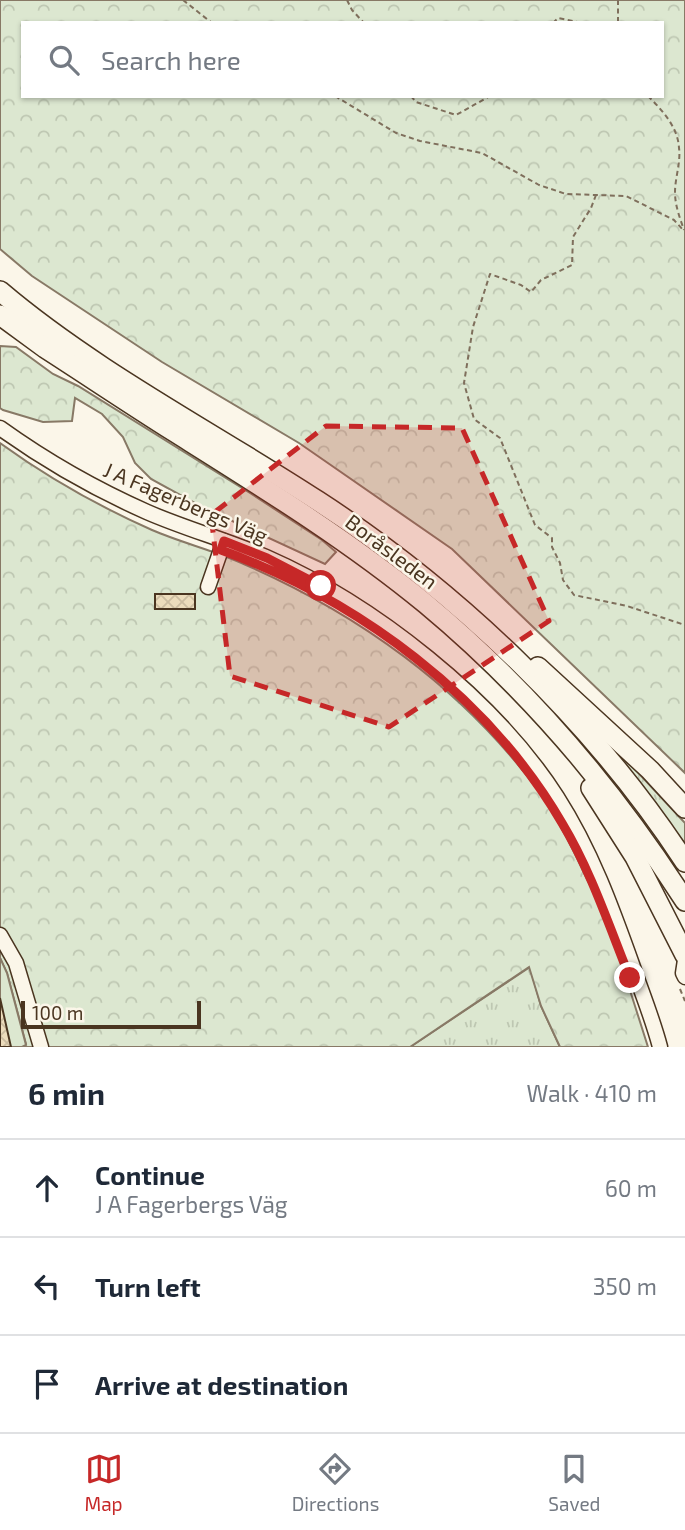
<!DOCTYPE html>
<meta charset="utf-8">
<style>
:root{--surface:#fff;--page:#f6f6f7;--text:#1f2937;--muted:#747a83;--line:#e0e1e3;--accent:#c62828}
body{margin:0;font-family:"Exo 2",sans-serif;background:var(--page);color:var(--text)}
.scale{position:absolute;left:21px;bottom:18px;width:180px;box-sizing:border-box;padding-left:7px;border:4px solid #4a3520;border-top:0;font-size:19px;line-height:24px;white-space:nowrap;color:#4a3520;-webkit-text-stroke:5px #fbf6e9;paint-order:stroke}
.stop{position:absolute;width:21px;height:21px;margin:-16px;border:5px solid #c62828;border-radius:50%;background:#fff}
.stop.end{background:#c62828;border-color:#fff;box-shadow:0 2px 7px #0008}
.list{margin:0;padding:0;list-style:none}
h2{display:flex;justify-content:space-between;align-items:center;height:91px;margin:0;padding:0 28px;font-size:30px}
h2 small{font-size:23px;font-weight:400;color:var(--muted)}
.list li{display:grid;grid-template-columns:46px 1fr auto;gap:21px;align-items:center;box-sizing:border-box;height:98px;padding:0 28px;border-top:2px solid var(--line)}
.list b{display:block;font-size:26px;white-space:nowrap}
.list p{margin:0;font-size:23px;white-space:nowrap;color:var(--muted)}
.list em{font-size:23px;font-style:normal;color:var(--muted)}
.icon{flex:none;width:38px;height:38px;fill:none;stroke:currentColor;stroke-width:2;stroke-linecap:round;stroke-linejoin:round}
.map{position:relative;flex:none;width:685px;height:1047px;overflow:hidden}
.search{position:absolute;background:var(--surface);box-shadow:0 2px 5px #0004;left:21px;right:21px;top:21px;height:77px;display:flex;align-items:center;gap:18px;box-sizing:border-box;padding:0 24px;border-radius:0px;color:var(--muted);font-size:26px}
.sheet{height:385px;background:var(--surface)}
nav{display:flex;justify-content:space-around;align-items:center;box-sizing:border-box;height:98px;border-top:2px solid var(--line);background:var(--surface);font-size:19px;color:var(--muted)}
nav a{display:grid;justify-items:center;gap:4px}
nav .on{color:var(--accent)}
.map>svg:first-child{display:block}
.grass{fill:url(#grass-tufts);stroke:#887966;stroke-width:2}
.forest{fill:url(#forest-crowns);stroke:#887966;stroke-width:2;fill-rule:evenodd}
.garden{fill:#dce7d0;stroke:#887966;stroke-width:2}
.building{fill:url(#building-cross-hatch);stroke:#4a3520;stroke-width:2}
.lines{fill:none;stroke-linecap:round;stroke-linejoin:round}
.minor-casing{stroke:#4a3520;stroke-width:17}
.highway-casing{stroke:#4a3520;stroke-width:22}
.path{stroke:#7f6f5c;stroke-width:2;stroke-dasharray:5 3.5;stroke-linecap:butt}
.minor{stroke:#fbf6e9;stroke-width:14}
.highway{stroke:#fbf6e9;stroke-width:19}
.route{stroke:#c62828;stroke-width:9}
.marked{fill:#c62828;fill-opacity:0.2;stroke:#c62828;stroke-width:5;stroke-dasharray:14 9;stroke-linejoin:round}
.labels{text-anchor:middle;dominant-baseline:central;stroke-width:5;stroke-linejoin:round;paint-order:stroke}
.street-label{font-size:21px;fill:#4a3520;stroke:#fbf6e9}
</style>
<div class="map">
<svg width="685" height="1047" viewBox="0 0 685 1047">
<defs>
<pattern id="grass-tufts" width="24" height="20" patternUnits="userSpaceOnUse" patternTransform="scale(1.75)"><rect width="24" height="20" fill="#dce7d0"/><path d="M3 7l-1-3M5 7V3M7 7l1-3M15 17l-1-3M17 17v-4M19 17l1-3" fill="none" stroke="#bec7b2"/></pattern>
<pattern id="forest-crowns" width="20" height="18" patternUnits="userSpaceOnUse" patternTransform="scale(1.75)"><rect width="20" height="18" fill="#dce7d0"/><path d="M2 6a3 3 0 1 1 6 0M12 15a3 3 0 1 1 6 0" fill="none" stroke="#bec7b2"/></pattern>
<pattern id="building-cross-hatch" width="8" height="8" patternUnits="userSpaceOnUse" patternTransform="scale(1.75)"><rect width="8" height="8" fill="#ecdcbc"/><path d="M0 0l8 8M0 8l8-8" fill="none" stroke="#ccbda1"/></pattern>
</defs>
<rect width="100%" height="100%" fill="#fbf6e9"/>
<g class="grass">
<polygon points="601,735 603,735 685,823 685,844"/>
<polygon points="530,967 541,1006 560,1047 410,1047"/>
</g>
<g class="forest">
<path d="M 0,0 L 685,0 L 685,773 L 452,549 L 299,443 L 162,362 L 32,276 L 0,249 ZM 23,23 L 662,23 L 662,96 L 23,96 Z"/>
<polygon points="0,346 16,347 53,374 78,386 250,493 322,540 336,552 325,564 202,507 151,479 135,463 123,437 102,414 75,398 72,421 43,422 3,410 0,408"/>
<path d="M 0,443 C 47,477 98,506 152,530 C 182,543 216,551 246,565 C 358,614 460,687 534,785 C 554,811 570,843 584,873 C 611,925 630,991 648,1047 L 560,1047 L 541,1006 L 529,967 L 410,1047 L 22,1047 L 26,1044 L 7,973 L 0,958 Z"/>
</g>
<polygon class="garden" points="0,958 7,973 26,1045 22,1047 0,1047"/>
<g class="building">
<rect x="155" y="594" width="40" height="15"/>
<polygon points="0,998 11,1047 0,1047"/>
</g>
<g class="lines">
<defs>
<g id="minor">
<path d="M 0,428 C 46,461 95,489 147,512 C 186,529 227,540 266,557 C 373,604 494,699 557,797 C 591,850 612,908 633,967 C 642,993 653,1020 660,1047"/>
<polyline points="208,587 224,541"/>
<polyline points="0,935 16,963 41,1047"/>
<polyline points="685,960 683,973 685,977"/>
</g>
<g id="highway">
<path d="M 0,291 C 94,371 214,433 318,501 C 458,592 593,721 685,862"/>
<path d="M 0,315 L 45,348 C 87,375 130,404 173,431 C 259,485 347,539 426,604 C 528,689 614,790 685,901"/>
<polyline points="538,667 650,770 685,808"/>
<polyline points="591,788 635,857 685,955"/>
</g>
</defs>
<use href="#minor" class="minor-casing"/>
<use href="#highway" class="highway-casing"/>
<g class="path">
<polyline points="183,0 212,23"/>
<polyline points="347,0 352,10 364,23"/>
<polyline points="618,0 618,23"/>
<polyline points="553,23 558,18 582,23"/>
<polyline points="335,96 396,133 420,141 482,153 539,185 566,194 626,196 674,220 684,231"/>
<polyline points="411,96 416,102 456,115 490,96"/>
<path d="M 648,96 C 662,110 678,127 679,148 C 681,162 675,178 675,192 C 675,206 680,218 684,230"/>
<polyline points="596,195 591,208 573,237 572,265 541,280 531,292 521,285 490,274 473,327 464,383 474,419 500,438 535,525 552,538 552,547 560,563 563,580 574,595 627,606 685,625"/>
<polyline points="680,989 685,1001"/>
</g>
<use href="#minor" class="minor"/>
<use href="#highway" class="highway"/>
</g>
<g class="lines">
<path class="route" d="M 321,586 L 267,558 L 224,541 L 221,550 C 358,600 488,696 562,823 C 591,871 609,926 630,978"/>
</g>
<path class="marked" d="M 326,426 L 462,428 L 549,621 L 389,727 L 230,676 L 211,515 Z"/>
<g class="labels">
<g class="street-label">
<text transform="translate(186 502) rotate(23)">J A Fagerbergs Väg</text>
<text transform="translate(392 551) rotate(37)">Boråsleden</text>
</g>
</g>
</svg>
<div class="scale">100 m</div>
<div class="stop" style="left:321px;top:586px"></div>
<div class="stop end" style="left:630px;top:978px"></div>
<div class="search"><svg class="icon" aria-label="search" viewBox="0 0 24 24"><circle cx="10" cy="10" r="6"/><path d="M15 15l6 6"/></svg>Search here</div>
</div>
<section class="sheet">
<h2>6 min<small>Walk · 410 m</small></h2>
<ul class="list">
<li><svg class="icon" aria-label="ahead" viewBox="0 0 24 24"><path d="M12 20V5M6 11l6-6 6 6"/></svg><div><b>Continue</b><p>J A Fagerbergs Väg</p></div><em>60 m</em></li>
<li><svg class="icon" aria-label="left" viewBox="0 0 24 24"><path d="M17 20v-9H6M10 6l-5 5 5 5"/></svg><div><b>Turn left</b></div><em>350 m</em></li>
<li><svg class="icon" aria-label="arrive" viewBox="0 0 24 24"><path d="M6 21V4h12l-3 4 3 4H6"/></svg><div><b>Arrive at destination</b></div></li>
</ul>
</section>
<nav>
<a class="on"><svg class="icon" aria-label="map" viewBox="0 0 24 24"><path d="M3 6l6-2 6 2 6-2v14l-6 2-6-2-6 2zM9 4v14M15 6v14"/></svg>Map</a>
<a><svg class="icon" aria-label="directions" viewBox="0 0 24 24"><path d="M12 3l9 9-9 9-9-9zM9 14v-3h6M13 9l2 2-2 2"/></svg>Directions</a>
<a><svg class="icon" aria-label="saved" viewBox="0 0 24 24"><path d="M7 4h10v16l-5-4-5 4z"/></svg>Saved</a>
</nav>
